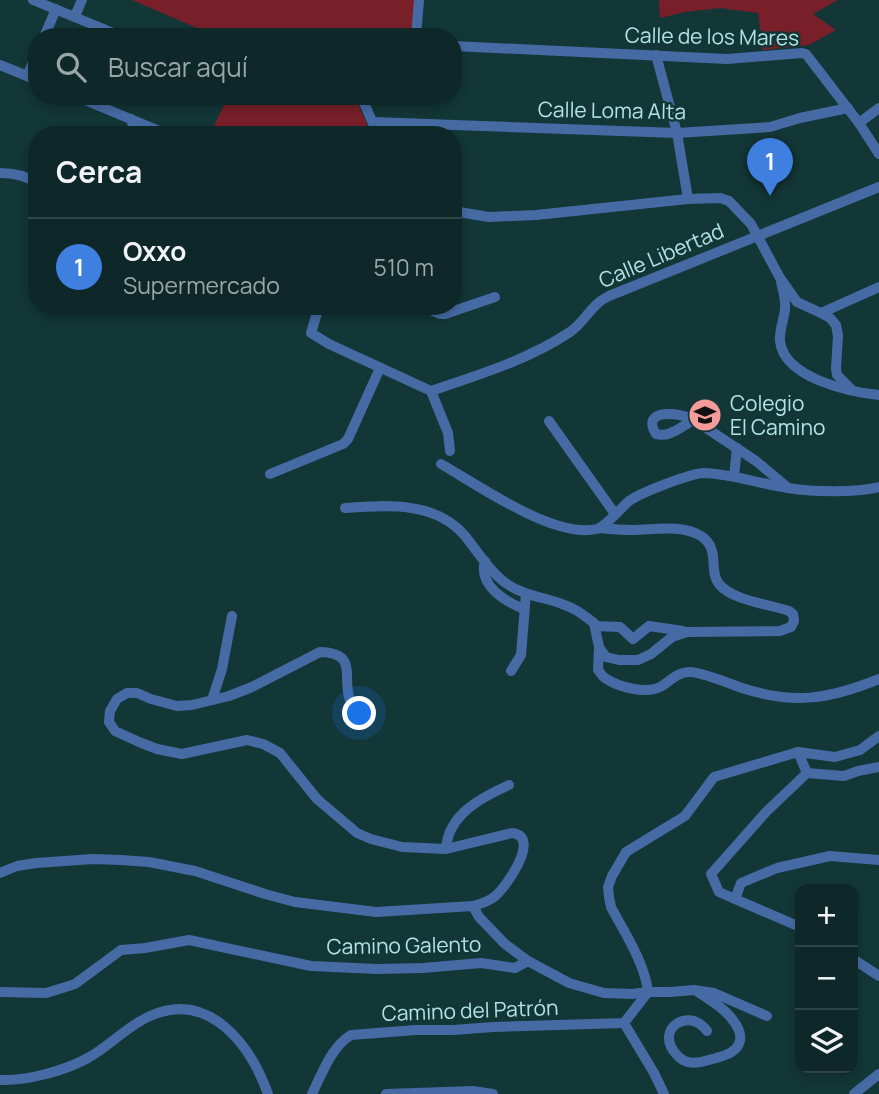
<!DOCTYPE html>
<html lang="es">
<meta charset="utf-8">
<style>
:root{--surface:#0e2829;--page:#1c3435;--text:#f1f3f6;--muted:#9ba6a8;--line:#2e4446;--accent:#f59b9c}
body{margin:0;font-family:Manrope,sans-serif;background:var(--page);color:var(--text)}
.controls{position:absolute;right:21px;bottom:21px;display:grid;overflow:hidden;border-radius:14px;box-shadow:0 4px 10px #0003}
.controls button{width:63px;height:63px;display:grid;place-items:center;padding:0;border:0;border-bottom:2px solid var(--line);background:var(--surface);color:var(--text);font:35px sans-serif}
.you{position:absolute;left:360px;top:714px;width:24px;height:24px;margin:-18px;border:5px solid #fff;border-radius:50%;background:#1a73e8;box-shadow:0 0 0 10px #1a73e833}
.badge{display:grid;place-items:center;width:46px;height:46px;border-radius:50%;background:var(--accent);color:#fff;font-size:23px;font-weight:700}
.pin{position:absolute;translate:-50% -58px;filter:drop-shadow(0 2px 4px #0008)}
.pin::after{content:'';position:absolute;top:37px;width:24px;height:21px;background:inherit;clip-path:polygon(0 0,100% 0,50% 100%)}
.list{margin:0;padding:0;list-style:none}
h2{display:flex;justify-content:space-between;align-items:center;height:91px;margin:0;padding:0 28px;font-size:30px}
h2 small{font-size:23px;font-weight:400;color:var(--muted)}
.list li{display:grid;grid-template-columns:46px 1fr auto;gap:21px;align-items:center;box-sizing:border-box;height:98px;padding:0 28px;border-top:2px solid var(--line)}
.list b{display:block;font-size:26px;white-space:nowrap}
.list p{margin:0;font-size:23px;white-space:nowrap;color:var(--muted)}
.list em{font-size:23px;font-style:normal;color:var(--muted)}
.icon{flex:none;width:38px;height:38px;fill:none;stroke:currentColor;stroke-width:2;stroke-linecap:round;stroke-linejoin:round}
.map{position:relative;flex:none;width:879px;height:1094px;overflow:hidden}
.search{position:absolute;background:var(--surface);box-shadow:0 4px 10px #0003;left:28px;top:28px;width:434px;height:77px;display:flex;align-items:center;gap:18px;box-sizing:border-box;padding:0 24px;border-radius:28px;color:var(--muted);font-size:26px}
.panel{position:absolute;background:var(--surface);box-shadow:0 4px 10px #0003;left:28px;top:126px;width:434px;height:189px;border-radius:28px}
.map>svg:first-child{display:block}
.green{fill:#781f29}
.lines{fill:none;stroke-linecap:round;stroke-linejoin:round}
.minor{stroke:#466ba4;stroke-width:10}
.labels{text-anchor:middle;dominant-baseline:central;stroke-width:5;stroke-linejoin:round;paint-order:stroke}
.street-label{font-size:21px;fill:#b2e3e4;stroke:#133637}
.poi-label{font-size:21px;fill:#b2e3e4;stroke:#133637;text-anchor:start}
</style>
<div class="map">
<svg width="879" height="1094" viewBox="0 0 879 1094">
<rect width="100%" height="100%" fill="#133637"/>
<g class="green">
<polygon points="132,0 417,0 412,37 218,37"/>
<polygon points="659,0 838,0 813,14 836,30 809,45 763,50 758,13 720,8 685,12 660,18"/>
<polygon points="228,96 354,96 372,135 210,135"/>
</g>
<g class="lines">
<g class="minor">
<polyline points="33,0 123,37"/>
<polyline points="75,16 82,0"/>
<polyline points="44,37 56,9"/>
<polyline points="416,37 419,0"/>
<polyline points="453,46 727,59 802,53 806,54 859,123 879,154"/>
<polyline points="656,55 677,133 688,199"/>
<polyline points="0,65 37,80"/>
<polyline points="27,76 37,53"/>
<polyline points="75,96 169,135"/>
<polyline points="361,96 378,135"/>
<polyline points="131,119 136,135"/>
<polyline points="373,122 677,133 770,127 800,118 848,108"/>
<polyline points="859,123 879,108"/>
<path d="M 0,173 C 14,173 25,175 37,183"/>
<polyline points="453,211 489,217 536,215 688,199 720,198 729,201 751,224 780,278 797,302 821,313 830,318 836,325 838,336 836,369 837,375 851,389"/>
<path d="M 781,282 C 783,291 786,300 785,309 C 784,320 779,330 780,341 C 784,378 849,392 879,395"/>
<polyline points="319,306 311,333 329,344 431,391 448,433 450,451"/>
<polyline points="422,306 440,314 445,314 495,297"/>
<polyline points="821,313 879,287"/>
<path d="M 431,391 C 478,375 528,360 570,332 C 585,322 591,304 609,296 L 879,187"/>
<path d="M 694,420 C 681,426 670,438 656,434 C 640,408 680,412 694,420 L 756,461 L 787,487"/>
<polyline points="549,421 615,514"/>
<path d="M 441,464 C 478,485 554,539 597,529 C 606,526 621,508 629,501 C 640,493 691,473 704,473 C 733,474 760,484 788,488 C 813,492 855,493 879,487"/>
<polyline points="270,474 343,444 348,439 380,368"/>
<polyline points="734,476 737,448"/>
<path d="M 345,508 C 386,505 436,501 465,536 C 477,551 491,573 507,584 C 526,597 547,597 567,606 C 577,609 586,617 594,623 L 599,647 L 598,670 C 600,672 602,676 605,678 C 618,687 647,695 662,686 C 671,680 678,672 690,672 C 701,672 731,684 742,688 C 794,705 830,699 879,679"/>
<path d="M 485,561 C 478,585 504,601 524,609"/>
<polyline points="595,626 620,627 633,639 649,626 683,631"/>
<path d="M 599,647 L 606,657 L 619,660 L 638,660 L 651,654 L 672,637 L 687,632 L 780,631 L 791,627 L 794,621 L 793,614 L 789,611 C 769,604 733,601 719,584 C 708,571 721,549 701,536 C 681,524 654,530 632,530 C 621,530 610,529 600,528"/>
<polyline points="511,671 521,655 526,594"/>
<polyline points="212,700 222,669 232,616"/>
<path d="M 365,720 C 358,713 351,707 349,697 C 343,674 357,653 320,652 L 252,687 L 229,696 L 192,705 L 177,706 L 151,699 L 137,693 L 127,693 L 117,699 L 110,711 L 109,722 L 115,731 L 139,742 L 157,749 L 182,754 L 247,740 L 263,744 L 280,753 L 317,799 L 357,833 L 371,839 L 402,847 L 446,849 L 512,833 C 542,836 506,888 494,897 C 488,902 480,904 473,906 L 479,917 L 505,944 L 528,961 L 569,983 L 604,993 L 632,994 L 648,992 L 670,992 L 694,990 L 714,993 L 767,1016"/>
<polyline points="798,752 807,773 844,776 858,771 879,767"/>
<polyline points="807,773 766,812 711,874 719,892 735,899 741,883 777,868 830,856 879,860"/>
<path d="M 446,849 C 448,815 480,798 509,785"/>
<polyline points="0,873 17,866 36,863 93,859 121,860 149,862 195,871 265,894 295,902 376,912 473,906"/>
<polyline points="735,899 800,927"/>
<polyline points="853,959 879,976"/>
<polyline points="0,992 46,993 56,990 75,984 121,950 145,948 189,940 311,966 377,969 423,968 481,963 515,968 528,961"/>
<path d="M 698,992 C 710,1000 724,1008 732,1019 C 749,1040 738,1053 716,1058 C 702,1062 687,1068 676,1054 C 654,1029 689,1006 707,1031"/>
<polyline points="624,1023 654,1073 664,1094"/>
<path d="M 0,1080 C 27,1081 64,1071 88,1058 C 110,1046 127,1026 150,1016 C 209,990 250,1044 268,1094"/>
<path d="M 312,1094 C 322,1074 331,1047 351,1035 L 416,1030 L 453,1030 L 493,1027 L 624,1023 L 648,992 C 645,963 624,932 611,907 L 609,897 L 608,887 L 612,876 L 626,852 L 685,816 L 714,777 L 798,752 L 835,757 L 860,750 L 879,736"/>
<polyline points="386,1094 473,1091 493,1094"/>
<polyline points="854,1094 879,1074"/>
</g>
</g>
<defs>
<symbol id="school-disc" viewBox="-11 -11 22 22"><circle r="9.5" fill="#f59b9c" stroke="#133637"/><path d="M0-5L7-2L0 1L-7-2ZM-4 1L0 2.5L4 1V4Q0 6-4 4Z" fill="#111"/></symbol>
</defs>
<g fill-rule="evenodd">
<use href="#school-disc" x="686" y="396" width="38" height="38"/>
</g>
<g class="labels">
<g class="street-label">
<text transform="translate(712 36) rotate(1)">Calle de los Mares</text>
<text transform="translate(612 110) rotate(1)">Calle Loma Alta</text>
<text transform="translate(661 255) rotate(-23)">Calle Libertad</text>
<text transform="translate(404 945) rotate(-1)">Camino Galento</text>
<text transform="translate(470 1010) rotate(-2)">Camino del Patrón</text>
</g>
<g class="poi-label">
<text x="730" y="403">Colegio<tspan x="730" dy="24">El Camino</tspan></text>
</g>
</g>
</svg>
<div class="controls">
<button>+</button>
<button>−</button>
<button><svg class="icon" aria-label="layers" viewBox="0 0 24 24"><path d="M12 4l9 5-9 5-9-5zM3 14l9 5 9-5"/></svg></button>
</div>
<div class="you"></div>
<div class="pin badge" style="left:770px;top:196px;background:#3f7fe0">1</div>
<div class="search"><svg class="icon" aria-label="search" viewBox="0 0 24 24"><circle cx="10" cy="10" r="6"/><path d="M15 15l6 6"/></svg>Buscar aquí</div>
<section class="panel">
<h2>Cerca<small></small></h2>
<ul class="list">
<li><span class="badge" style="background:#3f7fe0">1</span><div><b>Oxxo</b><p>Supermercado</p></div><em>510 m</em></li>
</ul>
</section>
</div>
